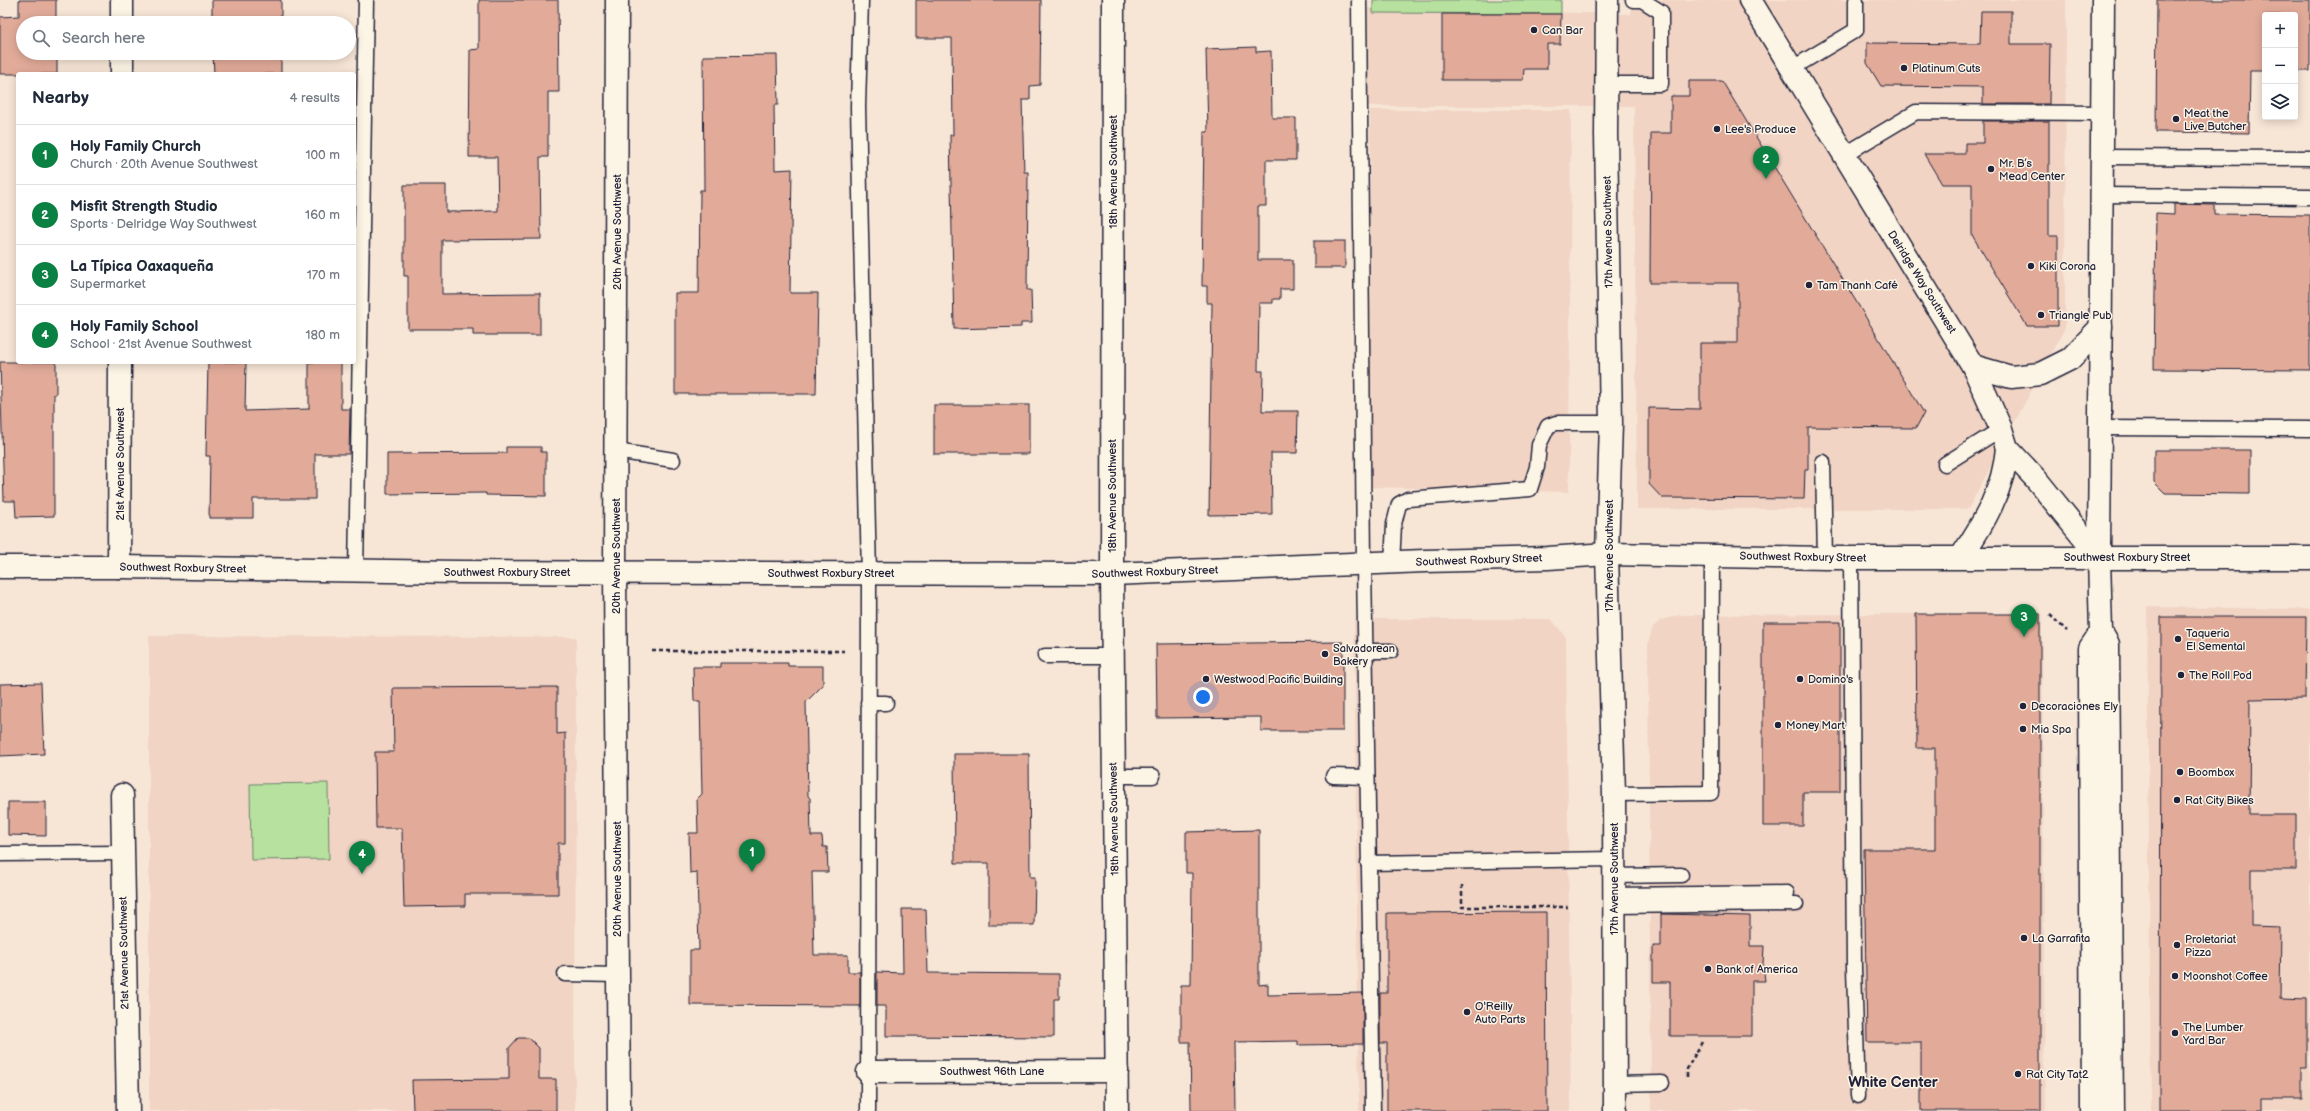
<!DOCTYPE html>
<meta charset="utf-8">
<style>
:root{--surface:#fff;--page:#f6f6f7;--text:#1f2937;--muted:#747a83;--line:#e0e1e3;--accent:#0b8043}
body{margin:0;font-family:"Balsamiq Sans",sans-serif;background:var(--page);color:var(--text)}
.controls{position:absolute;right:12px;top:12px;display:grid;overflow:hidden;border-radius:4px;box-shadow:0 2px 10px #0003}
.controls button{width:36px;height:36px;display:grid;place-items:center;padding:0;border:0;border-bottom:1px solid var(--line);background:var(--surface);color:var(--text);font:20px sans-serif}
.you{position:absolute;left:1203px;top:697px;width:14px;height:14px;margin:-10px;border:3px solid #fff;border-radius:50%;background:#1a73e8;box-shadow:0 0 0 6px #1a73e833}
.badge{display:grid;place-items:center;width:26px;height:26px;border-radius:50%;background:var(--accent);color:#fff;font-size:13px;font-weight:700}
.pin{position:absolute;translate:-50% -33px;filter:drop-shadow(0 1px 2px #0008)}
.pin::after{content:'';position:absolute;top:21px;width:14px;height:12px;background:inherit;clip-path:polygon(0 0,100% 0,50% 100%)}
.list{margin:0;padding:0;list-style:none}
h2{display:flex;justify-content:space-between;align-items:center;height:52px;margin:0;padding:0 16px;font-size:17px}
h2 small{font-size:13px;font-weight:400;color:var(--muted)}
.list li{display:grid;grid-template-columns:26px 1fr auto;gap:12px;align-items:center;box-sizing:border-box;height:60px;padding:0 16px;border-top:1px solid var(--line)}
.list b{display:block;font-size:15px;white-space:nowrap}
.list p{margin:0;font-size:13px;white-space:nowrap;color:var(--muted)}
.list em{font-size:13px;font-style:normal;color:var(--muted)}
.icon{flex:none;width:22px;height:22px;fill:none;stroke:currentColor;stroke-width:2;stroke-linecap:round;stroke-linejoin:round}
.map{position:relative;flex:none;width:2310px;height:1111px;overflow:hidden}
.search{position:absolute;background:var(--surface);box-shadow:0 2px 10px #0003;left:16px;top:16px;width:340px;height:44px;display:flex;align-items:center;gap:10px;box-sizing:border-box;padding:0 14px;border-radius:22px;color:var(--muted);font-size:15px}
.panel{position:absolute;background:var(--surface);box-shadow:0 2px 10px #0003;left:16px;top:72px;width:340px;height:292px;border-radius:4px}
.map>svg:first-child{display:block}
.built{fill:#f1d4c4}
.green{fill:#b6e19e;stroke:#6c826c}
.building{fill:#e2ab99;stroke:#22223b}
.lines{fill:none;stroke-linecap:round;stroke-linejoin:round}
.service-casing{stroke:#22223b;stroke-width:17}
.minor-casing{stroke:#22223b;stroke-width:25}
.tertiary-casing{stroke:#22223b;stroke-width:25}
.secondary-casing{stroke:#22223b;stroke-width:25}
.path{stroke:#22223b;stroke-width:2.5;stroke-dasharray:4 3;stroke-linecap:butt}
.service{stroke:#fcf5e5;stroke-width:14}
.minor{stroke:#fcf5e5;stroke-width:22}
.tertiary{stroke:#fcf5e5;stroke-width:22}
.secondary{stroke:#fcf5e5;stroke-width:22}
.poi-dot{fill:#22223b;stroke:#fcf5e5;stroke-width:1.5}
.labels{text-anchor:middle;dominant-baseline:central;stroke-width:3;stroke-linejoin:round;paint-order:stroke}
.poi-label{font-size:11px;fill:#22223b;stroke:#fcf5e5;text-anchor:start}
.street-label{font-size:11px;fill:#22223b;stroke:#fcf5e5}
.district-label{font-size:15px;font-weight:bold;fill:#22223b;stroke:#fcf5e5}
</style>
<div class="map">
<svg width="2310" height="1111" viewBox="0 0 2310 1111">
<rect width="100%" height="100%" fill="#f7e6d6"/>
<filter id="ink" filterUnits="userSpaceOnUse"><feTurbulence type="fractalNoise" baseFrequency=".025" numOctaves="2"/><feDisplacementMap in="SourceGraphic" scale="8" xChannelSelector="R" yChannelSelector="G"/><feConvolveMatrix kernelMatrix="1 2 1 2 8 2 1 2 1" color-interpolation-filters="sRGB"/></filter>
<g filter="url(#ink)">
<g class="built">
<polygon points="1631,0 2066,0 2065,328 1968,509 1637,509 1634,106 1366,106 1365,8 1631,14"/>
<polygon points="1370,110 1571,110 1569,492 1370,487"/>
<polygon points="2147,607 2310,609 2310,1111 2151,1111"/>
<polygon points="2042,613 2045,1111 1651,1111 1648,643 1653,627 1661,620 1680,615"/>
<polygon points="1354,619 1551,619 1566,637 1571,1111 1359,1111"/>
<polygon points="149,636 576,637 575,1111 149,1111"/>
</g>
<g class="green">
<polygon points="1373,0 1561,0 1561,14 1373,13"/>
<polygon points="328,783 329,859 251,860 250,784"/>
</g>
<g class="building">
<polygon points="19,0 56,0 56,23 23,23 23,53 57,53 57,74 0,74 0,17 19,16"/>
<rect x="212" y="0" width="69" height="23"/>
<polygon points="479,0 558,0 559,92 548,92 548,157 540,157 541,239 442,240 442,294 540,293 540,335 473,335 473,329 408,329 408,276 404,276 404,185 446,185 446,212 498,211 497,157 469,157 470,50 479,49"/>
<polygon points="916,0 1041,0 1040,85 1030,86 1030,100 1022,100 1024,172 1028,172 1027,290 1031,290 1032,323 1021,323 1021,327 954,329 950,135 953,135 952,38 916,38"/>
<polygon points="2157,0 2310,0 2310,71 2295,71 2295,15 2265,15 2265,71 2250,71 2249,133 2156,132"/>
<polygon points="1981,11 2011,11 2011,44 2050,44 2049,104 1983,104 1983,87 1881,86 1867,63 1867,43 1980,44"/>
<polygon points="1442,14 1561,14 1560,44 1547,44 1547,69 1524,69 1523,80 1442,80"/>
<polygon points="1256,47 1256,52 1271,51 1272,118 1296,118 1296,160 1266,160 1266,206 1258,206 1258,260 1293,260 1293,289 1280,289 1280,299 1273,299 1273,303 1259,303 1258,371 1263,371 1262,411 1298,411 1297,453 1271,453 1272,514 1209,515 1212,303 1207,303 1207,286 1202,286 1204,132 1208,132 1206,49"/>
<polygon points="213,53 281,53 281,74 214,74"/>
<polygon points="777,55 778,105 774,105 775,170 792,169 790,293 818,293 816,394 675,394 675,293 699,293 700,190 704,190 703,56"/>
<polygon points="1689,81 1722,81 1924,413 1916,428 1808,427 1808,469 1805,469 1804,499 1662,498 1649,484 1649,408 1700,409 1700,343 1738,343 1738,283 1650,283 1651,133 1671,133 1671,96 1689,96"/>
<polygon points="1983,121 2049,121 2049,236 2058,236 2058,326 2027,326 1972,235 1972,184 1942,184 1924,154 1965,154 1965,143 1983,143"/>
<polygon points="2174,204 2214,205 2214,214 2310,215 2310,370 2154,369 2156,213 2174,214"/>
<rect x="1314" y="241" width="31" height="27"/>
<polygon points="0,362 56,362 56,394 54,394 54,516 16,517 15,501 4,501"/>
<polygon points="208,362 246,362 245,411 309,409 309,362 341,362 341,409 350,409 349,454 315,454 315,499 253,499 253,518 209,518 210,456 206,456"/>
<rect x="934" y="405" width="95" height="49"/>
<polygon points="506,447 541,447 541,452 546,452 546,496 486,495 486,493 387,494 387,454 506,453"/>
<polygon points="2154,450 2250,450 2250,494 2165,493 2154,482"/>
<polygon points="1916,614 2040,614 2040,1111 1921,1111 1921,1042 1867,1042 1864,849 1935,849 1935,748 1917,748"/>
<polygon points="2161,617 2306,617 2305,698 2250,699 2249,815 2296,815 2296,870 2251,870 2251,926 2281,927 2280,998 2307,999 2307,1066 2301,1066 2301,1099 2262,1099 2262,1111 2160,1111"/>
<polygon points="1763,622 1840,622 1840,792 1803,792 1803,826 1763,826"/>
<polygon points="1343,642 1343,731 1261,731 1261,717 1157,718 1156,644"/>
<polygon points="720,663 788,663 788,666 823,666 823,685 806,702 808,796 810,798 811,836 822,836 823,847 827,847 828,872 812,872 814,955 848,955 848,972 860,972 860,1006 690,1005 690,950 699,950 697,872 690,873 689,833 698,833 697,799 702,794 700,701 694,701 693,667 720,667"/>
<polygon points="41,683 44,754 0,756 0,684"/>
<polygon points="557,687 557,734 565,733 565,843 558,843 558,894 465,894 465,906 404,907 402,828 376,828 375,752 394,752 393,688"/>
<polygon points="954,754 1029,754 1030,877 1035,877 1034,925 989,925 989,863 955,863"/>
<polygon points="8,802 46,802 46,836 8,835"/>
<polygon points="1259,830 1259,985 1268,984 1268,995 1363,993 1363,1044 1298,1045 1298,1041 1234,1042 1235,1111 1191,1111 1190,1042 1181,1042 1181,985 1191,985 1192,873 1186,873 1186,832"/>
<polygon points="902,909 926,909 928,973 1059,974 1059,999 1054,999 1054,1037 886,1036 886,1006 877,1006 877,972 903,973"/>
<polygon points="1546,912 1547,1111 1387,1111 1387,1043 1380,1043 1380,993 1387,993 1387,913"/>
<polygon points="1661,914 1750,916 1750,946 1764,946 1763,964 1765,981 1752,981 1752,1036 1670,1036 1670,982 1653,982 1653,946 1661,946"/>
<polygon points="518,1038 529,1038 539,1048 539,1079 556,1079 556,1111 413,1111 412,1080 509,1079 509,1048"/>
</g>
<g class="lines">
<defs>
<g id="service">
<polyline points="861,0 858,107 869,574 868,1111"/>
<polyline points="1359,0 1364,565 1373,1111"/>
<polyline points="1791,69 1856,30 1856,0"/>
<polyline points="1606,84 1661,84 1661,12 1642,0 1633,0"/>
<polyline points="1844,155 1916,112 2102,113"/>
<polyline points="2102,157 2310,158"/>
<polyline points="2102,195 2310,197"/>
<polyline points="2100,428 2310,429"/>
<polyline points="616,451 673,460"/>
<polyline points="1823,462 1825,558"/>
<polyline points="1945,464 2001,429"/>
<polyline points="1851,558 1854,968 1858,1096"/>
<polyline points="1392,564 1394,524 1399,504 1408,499 1530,489 1537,467 1539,445 1548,426 1556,423 1611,423"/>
<polyline points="356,571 366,0"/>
<polyline points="1365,651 1391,651"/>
<polyline points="1045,656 1112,656"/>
<polyline points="868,703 886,703"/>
<polyline points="1114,776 1153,776"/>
<polyline points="1333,776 1367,777"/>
<polyline points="1614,794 1711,793 1712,556"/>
<polyline points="0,854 122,853"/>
<polyline points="1368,863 1614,859"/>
<polyline points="1614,876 1681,875"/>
<polyline points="1614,895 1787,893"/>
<polyline points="1614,906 1796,904"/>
<polyline points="565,974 618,975"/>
<polyline points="1615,1084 1662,1083"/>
</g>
<g id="minor">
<polyline points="617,0 615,573 619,1111"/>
<polyline points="1113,0 1112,574 1117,1111"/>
<polyline points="122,23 122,0"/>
<polyline points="122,74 122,53"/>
<polyline points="119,567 120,362"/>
<polyline points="122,795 128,1111"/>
<polyline points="868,1072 1117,1071"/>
</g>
<g id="tertiary">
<polyline points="2103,0 2099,557 2101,632 2108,644 2112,1111"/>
<polyline points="2092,1111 2090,678 2090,648 2101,632"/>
</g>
<g id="secondary">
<polyline points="1607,0 1606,134 1611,423 1607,554 1614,794 1615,1111"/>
<polyline points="1750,0 1973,366 2001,429 2007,448 2036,479 2099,557"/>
<polyline points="1973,366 2011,377 2040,374 2070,359 2101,327"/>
<path d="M 1961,557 C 1984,523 2004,489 2007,448"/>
<polyline points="0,567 119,567 459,572 1112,574 1424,561 1548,558 1607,554 1825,558 2310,558"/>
</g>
</defs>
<use href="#service" class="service-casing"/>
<use href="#minor" class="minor-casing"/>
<use href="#tertiary" class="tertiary-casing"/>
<use href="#secondary" class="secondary-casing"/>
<g class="path">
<polyline points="2050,615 2067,631"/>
<polyline points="652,651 844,651"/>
<polyline points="1462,885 1462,907 1568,907"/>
<polyline points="1687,1077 1687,1069 1702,1042"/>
</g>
<use href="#service" class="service"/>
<use href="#minor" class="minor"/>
<use href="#tertiary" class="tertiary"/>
<use href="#secondary" class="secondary"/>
</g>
</g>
<g class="poi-dot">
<circle cx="1534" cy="30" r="4"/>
<circle cx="1904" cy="68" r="4"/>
<circle cx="2176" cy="119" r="4"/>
<circle cx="1717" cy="129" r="4"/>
<circle cx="1991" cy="169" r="4"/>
<circle cx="2031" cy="266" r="4"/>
<circle cx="1809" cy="285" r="4"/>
<circle cx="2041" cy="315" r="4"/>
<circle cx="2178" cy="639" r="4"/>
<circle cx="1325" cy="654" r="4"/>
<circle cx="2181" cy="675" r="4"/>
<circle cx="1206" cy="679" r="4"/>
<circle cx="1800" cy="679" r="4"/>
<circle cx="2023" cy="706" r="4"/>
<circle cx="1778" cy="725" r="4"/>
<circle cx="2023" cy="729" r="4"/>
<circle cx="2180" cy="772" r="4"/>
<circle cx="2177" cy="800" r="4"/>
<circle cx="2024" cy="938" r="4"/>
<circle cx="2177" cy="945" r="4"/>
<circle cx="1708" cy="969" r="4"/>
<circle cx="2175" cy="976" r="4"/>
<circle cx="1467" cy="1012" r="4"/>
<circle cx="2175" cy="1033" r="4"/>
<circle cx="2018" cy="1074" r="4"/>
</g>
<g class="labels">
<g class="poi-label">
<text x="1542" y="30">Can Bar</text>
<text x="1912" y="68">Platinum Cuts</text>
<text x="2184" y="113">Meat the<tspan x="2184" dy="13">Live Butcher</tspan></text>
<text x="1725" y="129">Lee's Produce</text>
<text x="1999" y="163">Mr. B’s<tspan x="1999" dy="13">Mead Center</tspan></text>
<text x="2039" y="266">Kiki Corona</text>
<text x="1817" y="285">Tam Thanh Café</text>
<text x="2049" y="315">Triangle Pub</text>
<text x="2186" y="633">Taqueria<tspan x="2186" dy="13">El Semental</tspan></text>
<text x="1333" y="648">Salvadorean<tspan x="1333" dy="13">Bakery</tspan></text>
<text x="2189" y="675">The Roll Pod</text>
<text x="1214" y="679">Westwood Pacific Building</text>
<text x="1808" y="679">Domino's</text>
<text x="2031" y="706">Decoraciones Ely</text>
<text x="1786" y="725">Money Mart</text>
<text x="2031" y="729">Mia Spa</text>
<text x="2188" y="772">Boombox</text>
<text x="2185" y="800">Rat City Bikes</text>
<text x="2032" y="938">La Garrafita</text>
<text x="2185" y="939">Proletariat<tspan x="2185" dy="13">Pizza</tspan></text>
<text x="1716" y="969">Bank of America</text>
<text x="2183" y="976">Moonshot Coffee</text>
<text x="1475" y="1006">O'Reilly<tspan x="1475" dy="13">Auto Parts</tspan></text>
<text x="2183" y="1027">The Lumber<tspan x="2183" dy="13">Yard Bar</tspan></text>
<text x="2026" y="1074">Rat City Tat2</text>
</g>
<g class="street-label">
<text transform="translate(1113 172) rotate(-90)">18th Avenue Southwest</text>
<text transform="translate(617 232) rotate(-90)">20th Avenue Southwest</text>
<text transform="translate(1608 232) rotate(-91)">17th Avenue Southwest</text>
<text transform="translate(1922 282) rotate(58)">Delridge Way Southwest</text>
<text transform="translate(120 464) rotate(-90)">21st Avenue Southwest</text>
<text transform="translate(1112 496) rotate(-90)">18th Avenue Southwest</text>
<text transform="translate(616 556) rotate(-90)">20th Avenue Southwest</text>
<text transform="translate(1609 556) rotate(-90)">17th Avenue Southwest</text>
<text transform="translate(1803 557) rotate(1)">Southwest Roxbury Street</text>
<text x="2127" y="557">Southwest Roxbury Street</text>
<text transform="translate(1479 560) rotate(-2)">Southwest Roxbury Street</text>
<text transform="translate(183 568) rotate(1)">Southwest Roxbury Street</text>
<text x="507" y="572">Southwest Roxbury Street</text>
<text transform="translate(1155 572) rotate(-2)">Southwest Roxbury Street</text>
<text x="831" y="573">Southwest Roxbury Street</text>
<text transform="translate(1114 819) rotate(-91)">18th Avenue Southwest</text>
<text transform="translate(617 879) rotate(-90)">20th Avenue Southwest</text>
<text transform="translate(1614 879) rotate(-90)">17th Avenue Southwest</text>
<text transform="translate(124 953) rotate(-91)">21st Avenue Southwest</text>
<text x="992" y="1071">Southwest 96th Lane</text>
</g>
<g class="district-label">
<text x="1893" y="1082">White Center</text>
</g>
</g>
</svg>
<div class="controls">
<button>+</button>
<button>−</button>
<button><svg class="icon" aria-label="layers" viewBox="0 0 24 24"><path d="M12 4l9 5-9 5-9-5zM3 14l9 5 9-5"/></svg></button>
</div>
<div class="you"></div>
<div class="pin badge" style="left:752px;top:872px">1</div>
<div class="pin badge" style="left:1766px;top:179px">2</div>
<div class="pin badge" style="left:2024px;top:637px">3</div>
<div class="pin badge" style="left:362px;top:874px">4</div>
<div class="search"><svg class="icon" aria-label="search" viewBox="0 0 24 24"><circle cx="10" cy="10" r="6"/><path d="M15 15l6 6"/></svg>Search here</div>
<section class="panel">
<h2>Nearby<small>4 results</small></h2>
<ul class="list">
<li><span class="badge">1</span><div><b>Holy Family Church</b><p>Church · 20th Avenue Southwest</p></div><em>100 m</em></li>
<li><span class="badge">2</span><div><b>Misfit Strength Studio</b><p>Sports · Delridge Way Southwest</p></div><em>160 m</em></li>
<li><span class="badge">3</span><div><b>La Típica Oaxaqueña</b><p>Supermarket</p></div><em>170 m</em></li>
<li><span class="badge">4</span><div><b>Holy Family School</b><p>School · 21st Avenue Southwest</p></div><em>180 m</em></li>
</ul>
</section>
</div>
